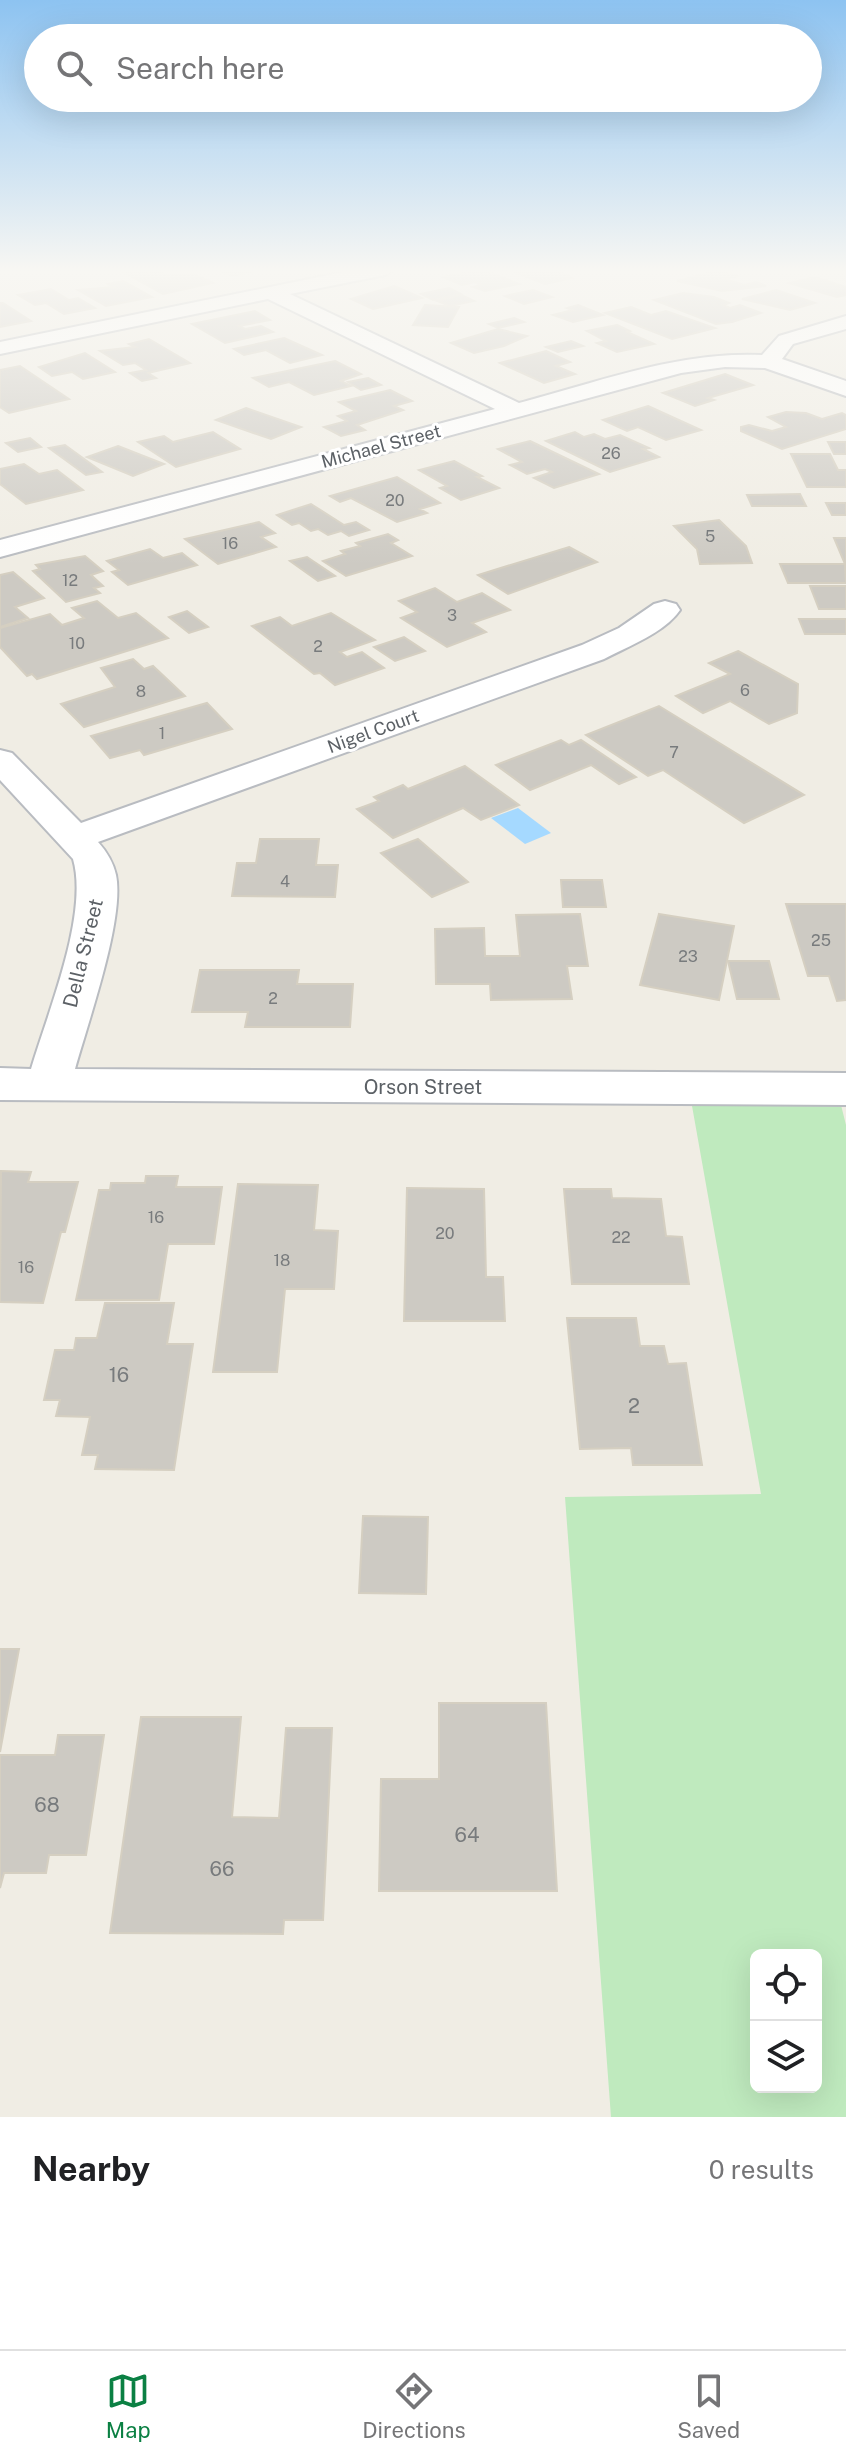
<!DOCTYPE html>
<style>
:root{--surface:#fff;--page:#f6f6f6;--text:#202124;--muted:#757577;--line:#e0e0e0;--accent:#0b8043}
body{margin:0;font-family:"Public Sans",sans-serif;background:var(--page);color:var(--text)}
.controls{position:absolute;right:24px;bottom:24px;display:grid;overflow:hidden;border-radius:12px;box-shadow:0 8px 32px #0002}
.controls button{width:72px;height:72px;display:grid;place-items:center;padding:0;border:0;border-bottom:2px solid var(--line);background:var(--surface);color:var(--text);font:40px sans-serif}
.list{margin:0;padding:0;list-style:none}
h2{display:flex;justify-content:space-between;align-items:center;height:104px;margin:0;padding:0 32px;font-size:34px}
h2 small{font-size:26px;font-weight:400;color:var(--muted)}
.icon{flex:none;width:44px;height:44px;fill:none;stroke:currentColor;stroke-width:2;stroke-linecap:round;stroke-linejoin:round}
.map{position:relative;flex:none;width:846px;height:2117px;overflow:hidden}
.search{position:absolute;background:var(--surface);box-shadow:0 8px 32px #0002;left:24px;right:24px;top:24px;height:88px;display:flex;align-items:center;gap:20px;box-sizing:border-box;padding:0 28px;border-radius:44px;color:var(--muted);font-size:30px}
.sheet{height:232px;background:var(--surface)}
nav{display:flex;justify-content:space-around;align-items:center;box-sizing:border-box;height:112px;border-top:2px solid var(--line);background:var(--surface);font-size:22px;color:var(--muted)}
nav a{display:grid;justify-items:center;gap:4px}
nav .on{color:var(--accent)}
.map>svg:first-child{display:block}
.green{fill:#bfeabe;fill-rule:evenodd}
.water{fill:#a5d9ff}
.building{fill:#cdcac3;stroke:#d5cfc1;stroke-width:2}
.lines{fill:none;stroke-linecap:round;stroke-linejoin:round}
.minor-casing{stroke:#b9bcc1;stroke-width:4}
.minor{fill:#fff;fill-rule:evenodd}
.labels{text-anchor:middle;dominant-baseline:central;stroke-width:6;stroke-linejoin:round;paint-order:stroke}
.number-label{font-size:16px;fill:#787b7d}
.far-street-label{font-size:18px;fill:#5c6166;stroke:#fff}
.street-label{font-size:20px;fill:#5c6166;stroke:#fff}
.near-number-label{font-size:20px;fill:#787b7d}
</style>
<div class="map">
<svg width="846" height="2117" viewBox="0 0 846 2117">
<rect width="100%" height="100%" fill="#f0ede4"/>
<path class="green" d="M 689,1089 L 837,1089 L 846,1125 L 846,2117 L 611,2117 L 565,1497 L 761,1494 ZM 756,1955 L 816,1955 L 816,2087 L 756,2087 Z"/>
<polygon class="water" points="518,808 551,833 525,844 491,818"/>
<g class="building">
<polygon points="216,269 258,269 260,270 233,276"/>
<polygon points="482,269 519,284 485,291 473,287 481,285 475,282 462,285 443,277"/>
<polygon points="506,269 556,269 572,278 545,284"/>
<polygon points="139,270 145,273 157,271 165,275 194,274 213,283 163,294 125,273"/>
<polygon points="719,270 738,276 725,279 744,285 756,282 766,286 722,291 677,281"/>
<polygon points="815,277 846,287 846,295 837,297 789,283"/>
<polygon points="123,281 152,297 106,306 78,290 114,287 108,284"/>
<polygon points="394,286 422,298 373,309 351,299"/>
<polygon points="449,288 461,294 433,300 421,294"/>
<polygon points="51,289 69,300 78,298 95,308 64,314 46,303 35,305 18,295"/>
<polygon points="533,290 552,297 524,304 505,296"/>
<polygon points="776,290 815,303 790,310 742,299"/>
<polygon points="683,293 714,297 729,303 723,305 730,308 740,305 761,313 732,322 716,324 654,300"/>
<polygon points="461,295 474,301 450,306 437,301"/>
<polygon points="0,303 3,303 31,321 0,327"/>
<polygon points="425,305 459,307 448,327 413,325"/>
<polygon points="578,305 603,315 573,322 553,315 573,310 567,308"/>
<polygon points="631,307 651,315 666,311 715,328 672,339 605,313"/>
<polygon points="255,311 270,320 239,326 245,329 261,326 273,332 225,343 192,324"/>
<polygon points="514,318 524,322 498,328 489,324"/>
<polygon points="617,325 630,331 627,332 654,344 617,352 597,343 606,341 587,331"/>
<polygon points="498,329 527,336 504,346 474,353 451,343"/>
<polygon points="284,338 322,355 290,363 266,350 244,355 234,349"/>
<polygon points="149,339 190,363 148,373 156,378 142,381 130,373 146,370 135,363 123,365 100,351 135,347 129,344"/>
<polygon points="571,341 583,346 558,352 546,347"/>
<polygon points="546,351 570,362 556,366 575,374 544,383 500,363"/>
<polygon points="85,353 115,372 83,379 72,372 52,376 39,367"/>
<polygon points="335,361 361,374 341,381 351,386 314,395 289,382 269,387 253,378"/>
<polygon points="20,366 69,399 9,413 0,407 0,370"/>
<polygon points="725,374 753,385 708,398 714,400 695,406 663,393"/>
<polygon points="368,378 381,385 361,390 348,382"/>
<polygon points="390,390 412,401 394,406 403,410 357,425 365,430 341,436 324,427 347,421 338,416 356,411 339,402"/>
<polygon points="648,406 701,430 666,440 638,427 627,431 603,420"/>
<polygon points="246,408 301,427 271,439 216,420"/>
<polygon points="786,412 806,413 822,419 842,413 846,415 846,429 782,449 741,431 741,427 749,425 772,431 786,427 768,417"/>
<polygon points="213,432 240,449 176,467 138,442 164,436 173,442"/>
<polygon points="575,432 584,437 594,434 605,439 620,435 649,448 643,449 659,457 610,472 546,441"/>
<polygon points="30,438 41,447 18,452 6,443"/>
<polygon points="530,441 599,474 554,488 534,478 552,472 545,469 527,474 510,465 522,462 498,449"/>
<polygon points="828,442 846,442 846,454 834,454"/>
<polygon points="65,445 102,472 86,475 49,448"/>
<polygon points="118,446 164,464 133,476 87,457"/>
<polygon points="791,454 830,454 838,470 846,470 846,487 807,487"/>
<polygon points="454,461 482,476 477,477 499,488 461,500 440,488 447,486 419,470"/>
<polygon points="24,464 39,474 57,470 83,490 26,504 0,484 0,469"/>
<polygon points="397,477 440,503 420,509 427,513 397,522 351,498 340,502 330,496"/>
<polygon points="800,494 806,506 752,506 747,495"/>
<polygon points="826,503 846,503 846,515 832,515"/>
<polygon points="311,504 344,525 356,522 369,530 349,536 341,531 328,535 318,529 311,531 299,523 292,525 277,515"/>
<polygon points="719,520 746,546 752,563 700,564 697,549 674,526"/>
<polygon points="259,522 275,533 261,537 276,547 218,564 185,539"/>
<polygon points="388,534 398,540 391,543 412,556 346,576 323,561 345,554 341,551 360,546 356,543"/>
<polygon points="834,538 846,538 846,564 845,564"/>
<polygon points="569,547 597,562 508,594 478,575"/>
<polygon points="150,549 163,558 182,553 197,565 128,585 112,572 119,570 107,561"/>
<polygon points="85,556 103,571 91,575 103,586 94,588 100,593 66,602 33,571 40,569 36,565"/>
<polygon points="307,557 335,576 318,581 290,561"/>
<polygon points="780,564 845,564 846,583 788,583"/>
<polygon points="13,572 44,598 15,607 28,618 0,627 0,575"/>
<polygon points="810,586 846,586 846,609 819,609"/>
<polygon points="435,588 457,602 482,593 510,610 472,623 486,632 447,647 401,618 417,612 399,601"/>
<polygon points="97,601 118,618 136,613 168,638 37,679 32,674 27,676 0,647 0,628 50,614 62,625 84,618 72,608"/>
<polygon points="187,611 208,627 189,633 169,617"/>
<polygon points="331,613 375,640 340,652 347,657 362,652 384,668 335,685 320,673 314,674 252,626 280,617 292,626"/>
<polygon points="799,619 846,619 846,634 805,634"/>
<polygon points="404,637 425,651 395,661 374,647"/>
<polygon points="738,651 798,684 797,713 769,724 730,701 703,713 676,696 730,674 709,663"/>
<polygon points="133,659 144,669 153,666 185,696 84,727 61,704 115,687 101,668"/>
<polygon points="207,703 232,729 144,755 140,750 110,758 91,736"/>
<polygon points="659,706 804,795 744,823 663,770 648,776 586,735"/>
<polygon points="561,740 569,745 581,740 636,777 619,784 591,765 530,790 496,765"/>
<polygon points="465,766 519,805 481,820 463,808 393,838 357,809 379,801 374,797 403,785 408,789"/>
<polygon points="260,839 319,839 316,865 338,865 335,897 232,896 237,863 256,863"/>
<polygon points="418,839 468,882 432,897 381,853"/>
<polygon points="561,880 602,880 606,907 563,907"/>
<polygon points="786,904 846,904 846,1000 837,1001 829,976 808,976"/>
<polygon points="580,914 588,966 567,966 572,999 491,1000 490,984 436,984 435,929 484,928 485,956 520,956 516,915"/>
<polygon points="659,914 734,926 719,1000 640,985"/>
<polygon points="728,961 769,961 779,999 737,999"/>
<polygon points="200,970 299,970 297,984 353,984 350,1027 245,1027 248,1012 192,1012"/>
<polygon points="1,1171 31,1172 28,1182 78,1182 65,1232 61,1232 43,1303 0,1302"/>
<polygon points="146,1176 178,1176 176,1187 222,1187 214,1244 168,1244 159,1300 76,1300 99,1190 110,1190 111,1183 145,1183"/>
<polygon points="238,1184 318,1185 314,1230 338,1231 334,1289 285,1289 277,1372 213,1372"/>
<polygon points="407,1188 484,1189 486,1277 503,1277 505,1321 404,1321"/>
<polygon points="564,1189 611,1189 612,1198 661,1199 666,1236 682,1237 689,1284 572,1284"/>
<polygon points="105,1303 174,1303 167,1344 193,1344 174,1470 95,1469 98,1455 82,1455 90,1417 56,1416 60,1400 44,1400 55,1350 74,1350 76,1338 97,1338"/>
<polygon points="567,1318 636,1318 640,1346 664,1346 668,1364 686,1363 702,1465 633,1465 631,1448 580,1449"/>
<polygon points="363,1516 428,1517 426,1594 359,1593"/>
<polygon points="0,1649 19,1649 0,1752"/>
<polygon points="439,1703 546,1703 557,1891 379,1891 381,1779 439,1779"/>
<polygon points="141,1717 241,1717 232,1817 279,1818 286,1728 332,1728 323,1920 284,1920 283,1934 110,1933"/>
<polygon points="58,1735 104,1735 86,1855 49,1855 46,1873 4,1873 0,1888 0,1755 55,1755"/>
</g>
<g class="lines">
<defs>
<g id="minor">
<path d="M 358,269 L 394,269 L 385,275 L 290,294 L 519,403 C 598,382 679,351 762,355 L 779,336 L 846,316 L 846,329 L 793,344 L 782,359 L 846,381 L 846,396 L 765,368 L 725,367 L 681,373 L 0,557 L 0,540 L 495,409 L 268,299 L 0,354 L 0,342 Z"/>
<path d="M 665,601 L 676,604 L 680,610 C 664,633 629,646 604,659 L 98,842 C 107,852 113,862 116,875 C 125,918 88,1022 75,1069 L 846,1073 L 846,1105 L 0,1100 L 0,1068 L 31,1069 C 48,1012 89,914 73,859 L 0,780 L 0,750 L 12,753 L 81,823 L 582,645 L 619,628 L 654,604 Z"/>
</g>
</defs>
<use href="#minor" class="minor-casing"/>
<use href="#minor" class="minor"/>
</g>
<linearGradient id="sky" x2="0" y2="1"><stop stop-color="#8dc3f1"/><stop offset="0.48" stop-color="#f8f7f3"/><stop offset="1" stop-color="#f8f7f3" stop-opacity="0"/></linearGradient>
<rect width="846" height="565" fill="url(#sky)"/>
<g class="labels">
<g class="number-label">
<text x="611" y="453">26</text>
<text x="395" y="500">20</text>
<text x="710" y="536">5</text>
<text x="230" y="543">16</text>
<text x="70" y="580">12</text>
<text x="452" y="615">3</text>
<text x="77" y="643">10</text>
<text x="318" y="646">2</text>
<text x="745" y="690">6</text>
<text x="141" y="691">8</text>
<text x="162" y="733">1</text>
<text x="674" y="752">7</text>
<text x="285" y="881">4</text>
<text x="821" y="940">25</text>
<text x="688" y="956">23</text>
<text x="273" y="998">2</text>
<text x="156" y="1217">16</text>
<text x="445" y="1233">20</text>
<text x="621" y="1237">22</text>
<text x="282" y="1260">18</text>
<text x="26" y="1267">16</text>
</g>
<g class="far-street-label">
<text transform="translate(381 446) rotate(-15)">Michael Street</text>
<text transform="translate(373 731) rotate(-20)">Nigel Court</text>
</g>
<g class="street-label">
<text transform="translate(83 953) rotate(-76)">Della Street</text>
<text x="423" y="1087">Orson Street</text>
</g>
<g class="near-number-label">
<text x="119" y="1375">16</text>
<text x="634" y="1406">2</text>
<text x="47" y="1805">68</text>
<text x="467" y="1835">64</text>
<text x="222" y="1869">66</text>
</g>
</g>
</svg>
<div class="controls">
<button><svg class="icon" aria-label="locate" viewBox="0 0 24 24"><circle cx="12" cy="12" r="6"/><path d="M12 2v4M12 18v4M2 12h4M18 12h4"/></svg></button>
<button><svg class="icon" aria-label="layers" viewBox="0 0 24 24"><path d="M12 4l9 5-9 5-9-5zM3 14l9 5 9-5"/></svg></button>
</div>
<div class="search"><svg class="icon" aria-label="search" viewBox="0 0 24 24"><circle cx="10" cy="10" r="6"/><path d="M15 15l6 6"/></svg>Search here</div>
</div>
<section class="sheet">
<h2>Nearby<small>0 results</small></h2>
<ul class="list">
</ul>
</section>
<nav>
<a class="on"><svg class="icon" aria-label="map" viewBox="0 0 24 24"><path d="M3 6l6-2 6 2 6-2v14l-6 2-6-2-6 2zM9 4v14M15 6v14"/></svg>Map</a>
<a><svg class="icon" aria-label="directions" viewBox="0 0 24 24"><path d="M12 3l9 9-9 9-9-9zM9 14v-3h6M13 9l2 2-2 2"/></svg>Directions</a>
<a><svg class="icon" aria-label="saved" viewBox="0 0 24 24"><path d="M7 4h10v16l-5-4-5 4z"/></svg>Saved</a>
</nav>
